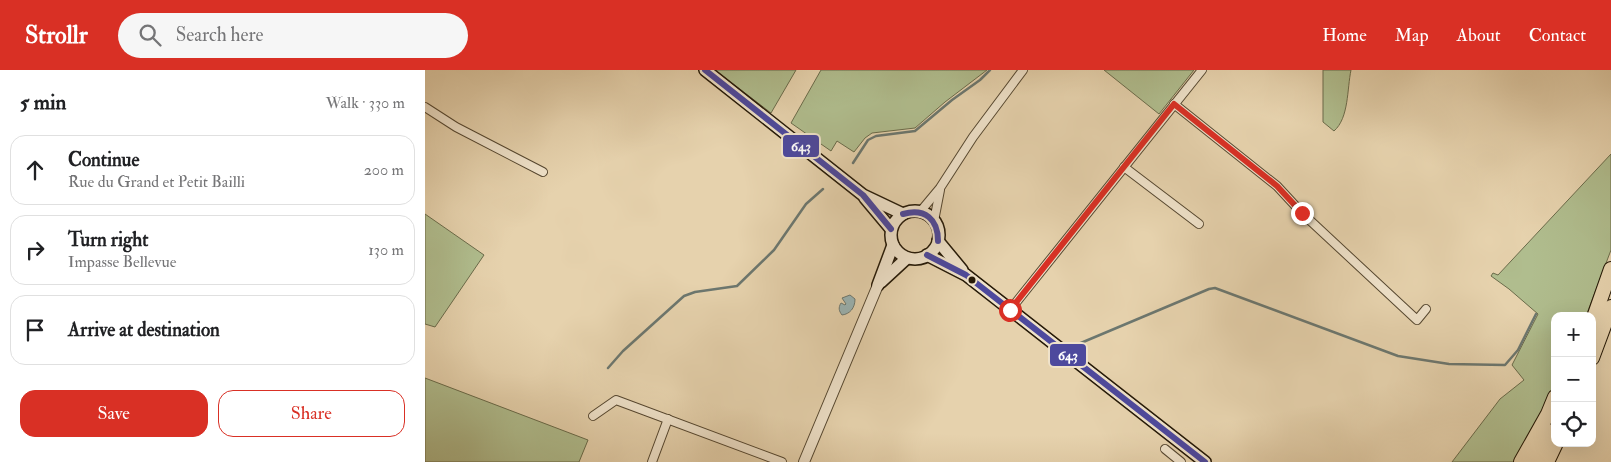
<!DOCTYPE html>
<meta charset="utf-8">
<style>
:root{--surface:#fff;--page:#f6f6f6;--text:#202124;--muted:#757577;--line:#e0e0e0;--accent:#d93025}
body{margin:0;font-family:"IM FELL Double Pica",serif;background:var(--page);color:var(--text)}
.controls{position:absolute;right:15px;bottom:15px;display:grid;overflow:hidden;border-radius:10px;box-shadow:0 5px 20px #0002}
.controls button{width:45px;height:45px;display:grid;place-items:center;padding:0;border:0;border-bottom:1px solid var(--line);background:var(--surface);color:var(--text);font:25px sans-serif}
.stop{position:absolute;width:15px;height:15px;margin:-11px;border:4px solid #d93025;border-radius:50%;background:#fff}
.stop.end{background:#d93025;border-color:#fff;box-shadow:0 1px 5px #0008}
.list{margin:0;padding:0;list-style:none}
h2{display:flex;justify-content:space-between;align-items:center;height:65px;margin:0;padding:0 20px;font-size:21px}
h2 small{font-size:16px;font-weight:400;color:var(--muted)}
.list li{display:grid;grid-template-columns:32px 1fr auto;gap:15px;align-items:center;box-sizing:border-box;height:70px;margin:0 10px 10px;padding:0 10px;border:1px solid var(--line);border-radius:15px}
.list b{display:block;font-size:19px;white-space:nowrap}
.list p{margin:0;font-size:16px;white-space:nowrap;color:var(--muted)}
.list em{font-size:16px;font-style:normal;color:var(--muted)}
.actions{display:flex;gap:10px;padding:15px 20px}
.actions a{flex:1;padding:11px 0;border:1px solid var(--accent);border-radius:15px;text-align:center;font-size:18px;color:var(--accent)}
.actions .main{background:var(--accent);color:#fff}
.icon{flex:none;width:28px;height:28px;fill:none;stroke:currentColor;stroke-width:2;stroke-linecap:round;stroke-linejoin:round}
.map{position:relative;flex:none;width:1186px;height:392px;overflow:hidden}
header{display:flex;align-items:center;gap:30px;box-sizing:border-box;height:70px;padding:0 25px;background:var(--accent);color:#fff}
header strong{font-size:24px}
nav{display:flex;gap:28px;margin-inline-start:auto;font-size:18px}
.search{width:350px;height:45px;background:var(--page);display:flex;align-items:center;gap:12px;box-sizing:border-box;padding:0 18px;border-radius:28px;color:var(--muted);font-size:19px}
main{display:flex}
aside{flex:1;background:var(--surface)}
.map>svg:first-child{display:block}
.green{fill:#b0bd8e;stroke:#6a6b4a}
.water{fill:#9bb5b5;stroke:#6c776f}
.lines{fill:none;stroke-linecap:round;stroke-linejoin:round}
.stream{stroke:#6c776f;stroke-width:2.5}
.minor-casing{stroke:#554730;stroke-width:10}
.tertiary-casing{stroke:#554730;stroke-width:12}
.secondary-casing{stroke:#251907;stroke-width:14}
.trunk-casing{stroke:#251907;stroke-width:16}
.minor{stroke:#efe2ca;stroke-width:8}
.tertiary{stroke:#efe2ca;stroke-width:10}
.secondary{stroke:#efe2ca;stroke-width:11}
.trunk{stroke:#e6d2ad;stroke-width:14}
.bus-1-casing{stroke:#efe2ca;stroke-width:10}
.bus-1{stroke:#4d499d;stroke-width:6}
.route{stroke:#d93025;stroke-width:6}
.bus-dot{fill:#251907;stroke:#efe2ca;stroke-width:2}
.line-badge{stroke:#efe2ca;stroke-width:2}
.badge-label{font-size:14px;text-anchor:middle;font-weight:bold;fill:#fff}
</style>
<header>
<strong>Strollr</strong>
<div class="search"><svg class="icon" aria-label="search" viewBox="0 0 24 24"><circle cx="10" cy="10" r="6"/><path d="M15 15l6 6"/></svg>Search here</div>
<nav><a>Home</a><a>Map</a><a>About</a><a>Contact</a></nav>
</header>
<main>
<aside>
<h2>5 min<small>Walk · 330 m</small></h2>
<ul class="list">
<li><svg class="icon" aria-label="ahead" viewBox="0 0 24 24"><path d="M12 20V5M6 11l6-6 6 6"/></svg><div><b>Continue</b><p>Rue du Grand et Petit Bailli</p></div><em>200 m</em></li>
<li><svg class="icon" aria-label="right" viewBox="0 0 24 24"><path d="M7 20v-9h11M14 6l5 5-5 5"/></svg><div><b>Turn right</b><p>Impasse Bellevue</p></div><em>130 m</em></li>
<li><svg class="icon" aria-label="arrive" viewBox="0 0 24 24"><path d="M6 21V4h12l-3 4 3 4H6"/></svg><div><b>Arrive at destination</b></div></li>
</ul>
<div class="actions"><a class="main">Save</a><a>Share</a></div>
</aside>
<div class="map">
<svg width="1186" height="392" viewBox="0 0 1186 392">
<rect width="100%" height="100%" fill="#e6d2ad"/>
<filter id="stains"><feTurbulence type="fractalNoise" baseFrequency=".004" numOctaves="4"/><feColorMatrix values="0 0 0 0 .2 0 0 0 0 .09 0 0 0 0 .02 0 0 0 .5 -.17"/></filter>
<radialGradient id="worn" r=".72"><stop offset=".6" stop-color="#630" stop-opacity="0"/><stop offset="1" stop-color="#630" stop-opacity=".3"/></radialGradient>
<g class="green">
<polygon points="290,0 371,0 346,43"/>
<polygon points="396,0 562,0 520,32 490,58 447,63 440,68 429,82 412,71 406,81 366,53"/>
<polygon points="679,0 769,0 734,44"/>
<path d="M 898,0 L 926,0 C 922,19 924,48 909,61 L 898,52 Z"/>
<polygon points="1186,84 1186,180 1161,246 1130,246 1130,320 1117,350 1091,392 1027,392 1075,329 1099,310 1087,295 1113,244 1084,219 1066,206 1068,203 1073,205"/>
<polygon points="0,144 59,185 10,257 0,254"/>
<polygon points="0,308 163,370 154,392 0,392"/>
</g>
<path class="water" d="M 425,225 L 430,229 C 430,238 425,244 417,245 C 414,241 413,238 416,233 L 420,235 L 421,234 L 417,228 Z"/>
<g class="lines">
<g class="stream">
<polyline points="428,93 443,70 451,66 490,61 527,30 555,10 565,0"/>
<polyline points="649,279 651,275 784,219 790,218 973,286 1024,294 1080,295 1093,280 1111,244"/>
<polyline points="183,298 198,281 259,226 270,222 312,216 349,180 381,134 398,119"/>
</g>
<defs>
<g id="minor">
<polyline points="749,34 852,116 877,143 992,250 1001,239"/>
<polyline points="0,37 31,57 118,102"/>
<polyline points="699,97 774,154"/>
<polyline points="495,142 515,118 548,67 598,0"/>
<polyline points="509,151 515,120"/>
<polyline points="585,240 777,0"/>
<polyline points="168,346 191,330 357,392"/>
<polyline points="740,379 756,392"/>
<polyline points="227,392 243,349"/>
</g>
<polyline id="tertiary" points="379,392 453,215"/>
<g id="secondary">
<polyline points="280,0 438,125 478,144"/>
<polyline points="440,128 466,159"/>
<circle cx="490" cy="165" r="24"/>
<polyline points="513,171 537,200"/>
<polyline points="502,185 541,205 780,392"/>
<polyline points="456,212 482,188"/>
<polyline points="453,215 468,175"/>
</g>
<g id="trunk">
<polyline points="1167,253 1186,199"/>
<polyline points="1167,288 1186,237"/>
<polyline points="1096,392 1123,344 1130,327"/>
<polyline points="1109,392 1123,361"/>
<polyline points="1122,392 1131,373"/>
</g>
</defs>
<use href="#minor" class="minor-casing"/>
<use href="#tertiary" class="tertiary-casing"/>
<use href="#secondary" class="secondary-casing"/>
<use href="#trunk" class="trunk-casing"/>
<use href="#minor" class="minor"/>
<use href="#tertiary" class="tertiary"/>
<use href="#secondary" class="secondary"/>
<use href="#trunk" class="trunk"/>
<defs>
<g id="bus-1">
<polyline points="280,0 438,125 466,159"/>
<path d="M 478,144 C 500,138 513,149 513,171"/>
<polyline points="502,185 541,205 780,392"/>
</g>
</defs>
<use href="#bus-1" class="bus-1-casing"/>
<use href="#bus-1" class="bus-1"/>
</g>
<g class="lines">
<polyline class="route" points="585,240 749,34 852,116 877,143"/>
</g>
<circle class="bus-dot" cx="547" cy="210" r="4.5"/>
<g class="line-badge">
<rect x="357" y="64" width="38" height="24" rx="5" fill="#4d499d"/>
<rect x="624" y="273" width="38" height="24" rx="5" fill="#4d499d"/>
</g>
<g class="badge-label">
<text x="376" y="81">643</text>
<text x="643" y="290">643</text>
</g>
<rect width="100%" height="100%" filter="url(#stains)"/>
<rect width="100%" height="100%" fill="url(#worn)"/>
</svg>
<div class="controls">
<button>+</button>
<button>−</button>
<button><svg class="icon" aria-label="locate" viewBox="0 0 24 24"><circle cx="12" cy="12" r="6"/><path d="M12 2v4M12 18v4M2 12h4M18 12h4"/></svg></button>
</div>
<div class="stop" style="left:585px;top:240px"></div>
<div class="stop end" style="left:877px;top:143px"></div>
</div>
</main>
